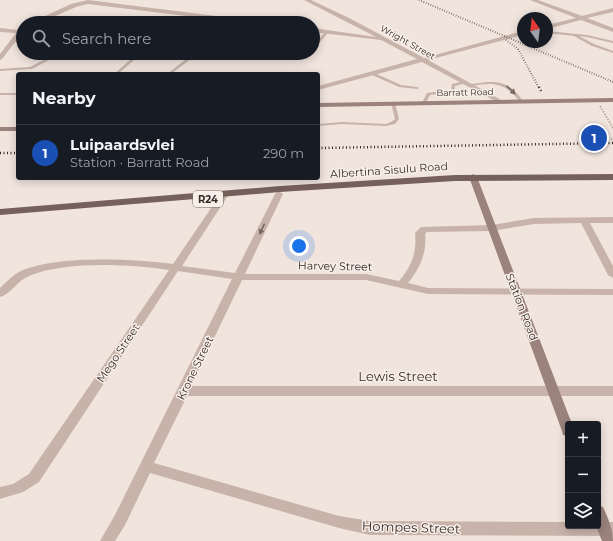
<!DOCTYPE html>
<meta charset="utf-8">
<style>
:root{--surface:#171b24;--page:#20242c;--text:#f1f3f6;--muted:#9ea1a6;--line:#363941;--accent:#94abab}
body{margin:0;font-family:Montserrat,sans-serif;background:var(--page);color:var(--text)}
.controls{position:absolute;right:12px;bottom:12px;display:grid;overflow:hidden;border-radius:4px;box-shadow:0 2px 10px #0003}
.controls button{width:36px;height:36px;display:grid;place-items:center;padding:0;border:0;border-bottom:1px solid var(--line);background:var(--surface);color:var(--text);font:20px sans-serif}
.compass{position:absolute;left:517px;top:12px;width:36px;height:36px;border-radius:50%;background:var(--surface);box-shadow:0 2px 10px #0003;rotate:346deg}
.you{position:absolute;left:299px;top:246px;width:14px;height:14px;margin:-10px;border:3px solid #fff;border-radius:50%;background:#1a73e8;box-shadow:0 0 0 6px #1a73e833}
.badge{display:grid;place-items:center;width:26px;height:26px;border-radius:50%;background:var(--accent);color:#fff;font-size:13px;font-weight:700}
.pin{position:absolute;translate:-50% -50%;border:2px solid #fff;box-shadow:0 1px 4px #0006}
.list{margin:0;padding:0;list-style:none}
h2{display:flex;justify-content:space-between;align-items:center;height:52px;margin:0;padding:0 16px;font-size:17px}
h2 small{font-size:13px;font-weight:400;color:var(--muted)}
.list li{display:grid;grid-template-columns:26px 1fr auto;gap:12px;align-items:center;box-sizing:border-box;height:56px;padding:0 16px;border-top:1px solid var(--line)}
.list b{display:block;font-size:15px;white-space:nowrap}
.list p{margin:0;font-size:13px;white-space:nowrap;color:var(--muted)}
.list em{font-size:13px;font-style:normal;color:var(--muted)}
.icon{flex:none;width:22px;height:22px;fill:none;stroke:currentColor;stroke-width:2;stroke-linecap:round;stroke-linejoin:round}
.map{position:relative;flex:none;width:613px;height:541px;overflow:hidden}
.search{position:absolute;background:var(--surface);box-shadow:0 2px 10px #0003;left:16px;top:16px;width:304px;height:44px;display:flex;align-items:center;gap:10px;box-sizing:border-box;padding:0 14px;border-radius:22px;color:var(--muted);font-size:15px}
.panel{position:absolute;background:var(--surface);box-shadow:0 2px 10px #0003;left:16px;top:72px;width:304px;height:108px;border-radius:4px}
.map>svg:first-child{display:block}
.lines{fill:none;stroke-linecap:round;stroke-linejoin:round}
.path{stroke:#b39d95;stroke-width:1.5;stroke-dasharray:1.5 1.5;stroke-linecap:butt}
.lane{fill:#c7b3aa;fill-rule:evenodd}
.street{fill:#c7b3aa;fill-rule:evenodd}
.secondary{fill:#9b827c;fill-rule:evenodd}
.primary{fill:#76605b;fill-rule:evenodd}
.rail-far1{stroke:#362b29;stroke-width:2;stroke-dasharray:0.5 2;stroke-linecap:butt}
.rail{stroke:#362b29;stroke-width:2.5;stroke-dasharray:1 2.5;stroke-linecap:butt}
.oneway{fill:#776863}
.labels{text-anchor:middle;dominant-baseline:central;stroke-width:3;stroke-linejoin:round;paint-order:stroke}
.far-street-label{font-size:9px;fill:#362b29;stroke:#f8efe9}
.shield{fill:#f8efe9;stroke:#706663;stroke-width:1}
.shield-label{font-size:10px;font-weight:bold;fill:#362b29}
.street-label{font-size:11px;fill:#362b29;stroke:#f8efe9}
.near-street-label{font-size:13px;fill:#362b29;stroke:#f8efe9}
</style>
<div class="map">
<svg width="613" height="541" viewBox="0 0 613 541">
<rect width="100%" height="100%" fill="#f0e4dd"/>
<g class="lines">
<g class="path">
<polyline points="600,106 613,128"/>
<polyline points="611,139 613,139"/>
</g>
<g class="lane">
<polygon points="326,31 329,32 313,49 313,46"/>
<polygon points="547,31 587,35 613,41 613,43 587,37 579,36 594,44 613,51 613,53 592,46 574,36 547,33"/>
<polygon points="57,53 62,53 32,69 0,71 0,69 30,67"/>
<polygon points="138,53 142,53 118,74 114,74"/>
<polygon points="199,53 205,53 192,58 171,74 167,74 190,56"/>
<polygon points="370,72 372,72 401,85 417,87 419,88 417,89 399,87 370,74"/>
<polygon points="465,81 466,81 466,83 455,86 454,92 430,95 425,104 422,103 427,93 451,90 452,84"/>
<path d="M 487,82 C 505,81 513,87 523,101 L 520,102 C 504,82 495,82 471,86 L 469,85 L 471,84 Z"/>
<rect x="0" y="93" width="18" height="2"/>
<polygon points="392,102 395,103 399,119 395,124 386,126 342,124 318,126 318,124 342,122 386,124 391,122 395,119 391,103"/>
</g>
<g class="street">
<path d="M 88,0 L 256,21 L 259,23 L 243,23 L 88,4 C 69,7 47,23 30,23 L 71,4 Z"/>
<polygon points="304,0 311,0 351,19 424,58 523,31 523,35 428,60 503,101 497,102 422,62 318,90 318,86 417,59 381,40 313,32 313,28 376,37"/>
<polygon points="530,0 538,0 582,16 613,8 613,12 587,18 613,28 613,32 581,20 547,29 547,25 576,18"/>
<polygon points="23,26 23,32 2,59 0,60 0,54 16,33 0,32 0,28 18,30"/>
<path d="M 225,191 L 229,194 L 182,266 L 235,273 L 275,194 L 279,191 L 283,194 L 245,274 L 366,274 L 399,281 C 412,266 417,252 415,233 L 421,227 L 492,225 L 534,218 L 613,217 L 613,223 L 590,223 L 613,266 L 613,278 L 608,275 L 581,223 L 534,224 L 492,231 L 427,232 L 425,234 C 427,253 420,268 408,283 L 428,288 L 613,289 L 613,295 L 428,294 L 366,280 L 242,280 L 191,386 L 613,386 L 613,396 L 187,396 L 154,463 L 339,516 L 370,521 L 568,522 L 568,526 L 598,526 L 598,522 L 613,522 L 613,536 L 370,535 L 339,528 L 150,473 L 125,525 L 115,541 L 100,541 L 115,515 L 232,279 L 178,271 L 39,482 L 23,492 L 0,499 L 0,487 L 13,484 L 29,474 L 169,270 C 131,264 64,261 29,276 C 18,280 11,294 0,297 L 0,288 C 7,281 13,275 21,271 C 58,255 133,259 173,264 L 222,192 Z"/>
</g>
<g class="secondary">
<polygon points="613,98 613,102 318,107 318,103"/>
<rect x="0" y="127" width="18" height="4"/>
<polygon points="473,174 477,177 572,424 568,424 568,436 563,435 562,431 469,177"/>
<path d="M 598,505 L 603,507 C 608,518 613,529 613,541 L 602,541 L 596,526 L 598,526 Z"/>
</g>
<polygon class="primary" points="613,174 613,180 455,181 280,192 0,215 0,209 280,186 455,175"/>
<g class="rail-far1">
<polyline points="419,0 613,82"/>
<polyline points="506,40 518,49 539,88"/>
</g>
<g class="rail">
<polyline points="539,87 541,91"/>
<polyline points="318,148 613,143"/>
<polyline points="0,153 18,153"/>
</g>
</g>
<defs><path id="oneway-solid" d="M-6-.8H1V-3.2L6.5 0L1 3.2V.8H-6Z"/></defs>
<g class="oneway">
<use href="#oneway-solid" transform="translate(511 90) rotate(43)"/>
<use href="#oneway-solid" transform="translate(262 229) rotate(115)"/>
</g>
<g class="labels">
<g class="far-street-label">
<text transform="translate(408 42) rotate(29)">Wright Street</text>
<text transform="translate(465 92) rotate(-1)">Barratt Road</text>
</g>
<rect class="shield" x="193" y="191" width="30" height="16" rx="3"/>
<g class="shield-label">
<text x="208" y="199">R24</text>
</g>
<g class="street-label">
<text transform="translate(389 170) rotate(-4)">Albertina Sisulu Road</text>
<text transform="translate(335 266) rotate(1)">Harvey Street</text>
<text transform="translate(522 307) rotate(69)">Station Road</text>
<text transform="translate(118 353) rotate(-56)">Mego Street</text>
<text transform="translate(195 368) rotate(-64)">Krone Street</text>
</g>
<g class="near-street-label">
<text x="398" y="376">Lewis Street</text>
<text transform="translate(411 527) rotate(2)">Hompes Street</text>
</g>
</g>
</svg>
<div class="controls">
<button>+</button>
<button>−</button>
<button><svg class="icon" aria-label="layers" viewBox="0 0 24 24"><path d="M12 4l9 5-9 5-9-5zM3 14l9 5 9-5"/></svg></button>
</div>
<svg class="compass" viewBox="-18 -18 36 36"><path d="M0-13l5 13h-10z" fill="#e53935"/><path d="M0 13l5-13h-10z" fill="#9ea1a6"/></svg>
<div class="you"></div>
<div class="pin badge" style="left:594px;top:138px;background:#1a4fb4">1</div>
<div class="search"><svg class="icon" aria-label="search" viewBox="0 0 24 24"><circle cx="10" cy="10" r="6"/><path d="M15 15l6 6"/></svg>Search here</div>
<section class="panel">
<h2>Nearby<small></small></h2>
<ul class="list">
<li><span class="badge" style="background:#1a4fb4">1</span><div><b>Luipaardsvlei</b><p>Station · Barratt Road</p></div><em>290 m</em></li>
</ul>
</section>
</div>
